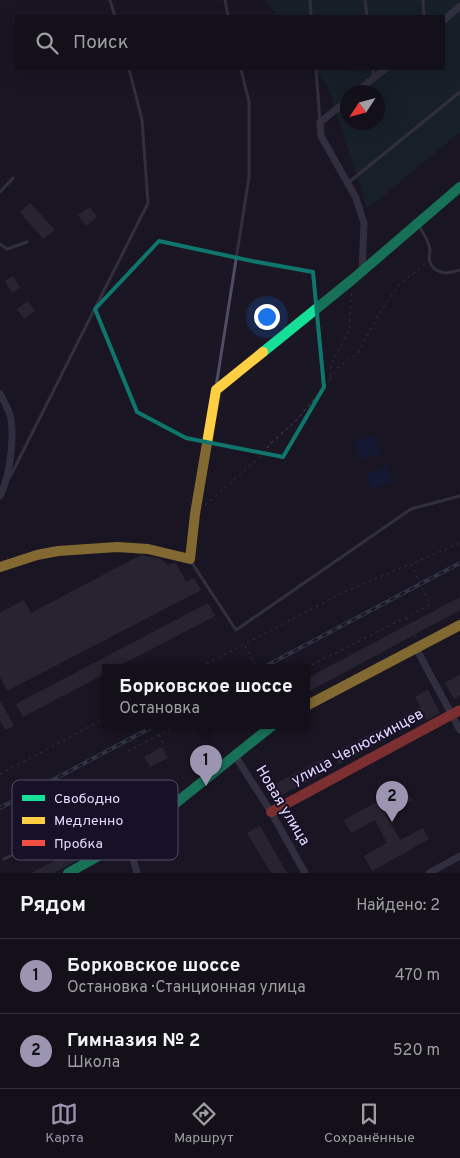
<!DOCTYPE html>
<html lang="ru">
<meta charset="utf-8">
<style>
:root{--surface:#14101a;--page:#1d1923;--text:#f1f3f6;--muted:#9d9da2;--line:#333039;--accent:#9b95b1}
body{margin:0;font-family:Overpass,sans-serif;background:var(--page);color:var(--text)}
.compass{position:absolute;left:340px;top:85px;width:45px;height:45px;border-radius:50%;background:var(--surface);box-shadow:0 5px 20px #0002;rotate:234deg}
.you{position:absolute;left:266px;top:316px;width:18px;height:18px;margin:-12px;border:4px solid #fff;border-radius:50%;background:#1a73e8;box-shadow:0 0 0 8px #1a73e833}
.badge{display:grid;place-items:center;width:32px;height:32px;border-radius:50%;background:var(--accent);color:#111;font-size:16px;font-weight:700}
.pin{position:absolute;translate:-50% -41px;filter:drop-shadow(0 1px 2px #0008)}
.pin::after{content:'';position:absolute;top:26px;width:18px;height:15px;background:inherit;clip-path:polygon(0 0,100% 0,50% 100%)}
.popup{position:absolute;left:102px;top:664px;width:208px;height:65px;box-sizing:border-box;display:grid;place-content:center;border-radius:0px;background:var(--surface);filter:drop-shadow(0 1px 4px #0005);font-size:16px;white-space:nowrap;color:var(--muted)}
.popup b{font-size:19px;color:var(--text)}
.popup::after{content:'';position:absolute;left:50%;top:100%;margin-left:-10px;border:10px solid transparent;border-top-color:var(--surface)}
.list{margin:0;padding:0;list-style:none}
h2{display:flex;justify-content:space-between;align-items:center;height:65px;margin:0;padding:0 20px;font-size:21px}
h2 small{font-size:16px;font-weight:400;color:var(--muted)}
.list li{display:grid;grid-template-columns:32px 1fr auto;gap:15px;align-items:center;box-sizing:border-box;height:75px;padding:0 20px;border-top:1px solid var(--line)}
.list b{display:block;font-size:19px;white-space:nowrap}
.list p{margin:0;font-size:16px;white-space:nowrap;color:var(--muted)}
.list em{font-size:16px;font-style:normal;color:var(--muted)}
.icon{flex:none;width:28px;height:28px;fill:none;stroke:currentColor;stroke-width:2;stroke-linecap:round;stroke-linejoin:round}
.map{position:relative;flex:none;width:460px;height:873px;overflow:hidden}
.search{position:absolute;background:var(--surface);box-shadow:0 5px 20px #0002;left:15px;right:15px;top:15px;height:55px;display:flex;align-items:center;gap:12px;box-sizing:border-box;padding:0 18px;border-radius:0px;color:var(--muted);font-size:19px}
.sheet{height:215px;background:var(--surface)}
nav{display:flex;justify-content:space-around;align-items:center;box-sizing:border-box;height:70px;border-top:1px solid var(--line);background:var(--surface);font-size:14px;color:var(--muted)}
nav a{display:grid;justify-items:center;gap:2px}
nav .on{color:var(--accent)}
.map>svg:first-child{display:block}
.green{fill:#152c2f;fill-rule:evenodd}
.water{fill:#0e1b42}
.building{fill:#393444}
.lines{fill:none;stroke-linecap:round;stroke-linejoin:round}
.path{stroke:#4a5463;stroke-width:1;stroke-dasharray:2.5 4;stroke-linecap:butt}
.lane{stroke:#4f4c63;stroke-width:3}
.street{stroke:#4f4c63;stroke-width:7}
.fast{stroke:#16e098;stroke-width:10}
.slow{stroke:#ffcf43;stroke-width:10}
.jam{stroke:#f24e42;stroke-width:10}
.rail-casing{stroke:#49596b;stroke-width:4}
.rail{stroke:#171128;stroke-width:2;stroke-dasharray:5.5;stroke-linecap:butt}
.marked{fill:none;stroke:#0f766e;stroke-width:4;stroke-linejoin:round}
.labels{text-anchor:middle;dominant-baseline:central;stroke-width:4;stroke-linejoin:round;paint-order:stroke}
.street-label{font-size:15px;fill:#e1dafd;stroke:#171128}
.key{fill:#171128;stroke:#544d68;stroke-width:1}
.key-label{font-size:14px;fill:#e1dafd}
</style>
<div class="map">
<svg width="460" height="873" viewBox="0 0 460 873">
<rect width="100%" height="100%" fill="#1a1623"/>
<path class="green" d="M 265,0 L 460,0 L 460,132 L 367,209 L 329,89 L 315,69 L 444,69 L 444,16 L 277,16 ZM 348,92 L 378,92 L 378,122 L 348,122 Z"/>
<g class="water">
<polygon points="373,434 381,453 362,460 353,443"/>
<polygon points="388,464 391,482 371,490 367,474"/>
</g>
<g class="building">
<polygon points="30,203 55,230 43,239 20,212"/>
<polygon points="90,207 97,217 86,226 78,215"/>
<polygon points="13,276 20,288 12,293 5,281"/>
<polygon points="28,301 35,311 24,319 17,309"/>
<polygon points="141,555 161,559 168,565 176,563 186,582 194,578 201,590 7,691 0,677 0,613 24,600 31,613"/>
<polygon points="460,597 460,610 306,693 306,679"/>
<polygon points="208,603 215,616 117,667 106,667 106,673 23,717 16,704"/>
<polygon points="460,674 460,695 454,699 445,683"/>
<polygon points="428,690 440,713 427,720 426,718 339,764 334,753 421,707 415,697"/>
<polygon points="0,700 14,726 5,730 0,720"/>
<polygon points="162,747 168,758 150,767 144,757"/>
<polygon points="324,758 330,770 272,800 266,789"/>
<polygon points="404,787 412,800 385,814 400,840 423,828 429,839 372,871 364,856 387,843 375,820 351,833 344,820"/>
<polygon points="260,826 287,873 271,873 247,833"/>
<polygon points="112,831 116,838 54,873 31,873"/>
</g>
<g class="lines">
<g class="path">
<polyline points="330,379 336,369 358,353 378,316 398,286 426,263"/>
<polyline points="205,505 259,458 273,441 295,422 330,380 331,364 349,330 352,290"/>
<polyline points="406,618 417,639"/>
<polyline points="245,646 257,667"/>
<polyline points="201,667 344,592 410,564"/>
<polyline points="306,668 430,605 411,564 460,543"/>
<polyline points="159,735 165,747"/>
<polyline points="128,751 178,725"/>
<polyline points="0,774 106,718"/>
</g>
<g class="lane">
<polyline points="110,0 115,16"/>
<polyline points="225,0 228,16"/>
<polyline points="310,0 311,16"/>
<polyline points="365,0 367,16"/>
<polyline points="423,0 424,16"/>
<polyline points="316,69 320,122"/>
<polyline points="373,69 373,78"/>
<polyline points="348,183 460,92"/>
<polyline points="0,192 13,178"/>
<path d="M 418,225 C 423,232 429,241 430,250 C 430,254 428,258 430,262 C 435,275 449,274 460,270"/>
<polyline points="0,244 7,249 27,242"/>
<polyline points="216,387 249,177 249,102 241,69"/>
<polyline points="10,477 148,203 142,120 129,69"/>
<polyline points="190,560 236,630 411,509 460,496"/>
<polyline points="115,802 127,837"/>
<polyline points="4,859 97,816 115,802 142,788"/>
</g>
<g class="street">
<polyline points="444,20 460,6"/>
<polyline points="356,92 385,69"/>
<polyline points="348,100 320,122 321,136 356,198 364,223 362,272"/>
<path d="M 0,394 C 4,401 9,410 11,419 C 14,441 10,476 0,496"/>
<polyline points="416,648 460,730"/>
<polyline points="234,754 271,812 305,873"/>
<polyline points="128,840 137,873"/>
<polyline points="429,873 460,856"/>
</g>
<g class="fast">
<polyline points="263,352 353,279 460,187"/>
<polyline points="68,873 136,835 273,725"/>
</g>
<g class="slow">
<polyline points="0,567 37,555 58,551 117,547 148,549 190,559 195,514 216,390 263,352"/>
<polyline points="306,706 460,625"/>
</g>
<polyline class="jam" points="271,812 460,710"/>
<defs>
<g id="rail">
<polyline points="264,667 460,563"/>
<polyline points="0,808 156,725"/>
</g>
</defs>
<use href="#rail" class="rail-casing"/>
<use href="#rail" class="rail"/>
</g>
<path d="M0 0H460V873H0ZM 159,241 L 252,261 L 313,272 L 324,387 L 283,457 L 186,438 L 137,412 L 95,309 Z" fill="#1a1623" fill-opacity=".55" fill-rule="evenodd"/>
<path class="marked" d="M 159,241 L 252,261 L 313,272 L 324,387 L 283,457 L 186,438 L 137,412 L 95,309 Z"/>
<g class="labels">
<g class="street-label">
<text transform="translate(358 748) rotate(-28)">улица Челюскинцев</text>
<text transform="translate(282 806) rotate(59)">Новая улица</text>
</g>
</g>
<rect x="12" y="780" width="166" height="80" rx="8" class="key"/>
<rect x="22" y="795" width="23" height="6" fill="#16e098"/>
<rect x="22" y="817" width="23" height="7" fill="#ffcf43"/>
<rect x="22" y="840" width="23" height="6" fill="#f24e42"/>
<g class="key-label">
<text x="54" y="803">Свободно</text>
<text x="54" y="825">Медленно</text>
<text x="54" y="848">Пробка</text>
</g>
</svg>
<svg class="compass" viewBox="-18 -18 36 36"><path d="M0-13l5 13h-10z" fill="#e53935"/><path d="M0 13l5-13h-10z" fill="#9d9da2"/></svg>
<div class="you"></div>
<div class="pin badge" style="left:206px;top:786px">1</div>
<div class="popup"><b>Борковское шоссе</b>Остановка</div>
<div class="pin badge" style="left:392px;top:822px">2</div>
<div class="search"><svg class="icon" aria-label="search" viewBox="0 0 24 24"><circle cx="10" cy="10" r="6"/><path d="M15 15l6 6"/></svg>Поиск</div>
</div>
<section class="sheet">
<h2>Рядом<small>Найдено: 2</small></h2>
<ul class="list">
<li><span class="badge">1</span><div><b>Борковское шоссе</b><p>Остановка · Станционная улица</p></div><em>470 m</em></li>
<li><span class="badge">2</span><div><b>Гимназия № 2</b><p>Школа</p></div><em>520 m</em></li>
</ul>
</section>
<nav>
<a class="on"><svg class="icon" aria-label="map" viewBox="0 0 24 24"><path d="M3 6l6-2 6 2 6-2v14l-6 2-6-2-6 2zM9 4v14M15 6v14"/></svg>Карта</a>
<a><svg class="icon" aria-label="directions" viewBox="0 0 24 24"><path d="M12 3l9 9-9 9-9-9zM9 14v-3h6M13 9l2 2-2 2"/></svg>Маршрут</a>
<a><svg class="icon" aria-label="saved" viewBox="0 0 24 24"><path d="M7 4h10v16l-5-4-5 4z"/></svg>Сохранённые</a>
</nav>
